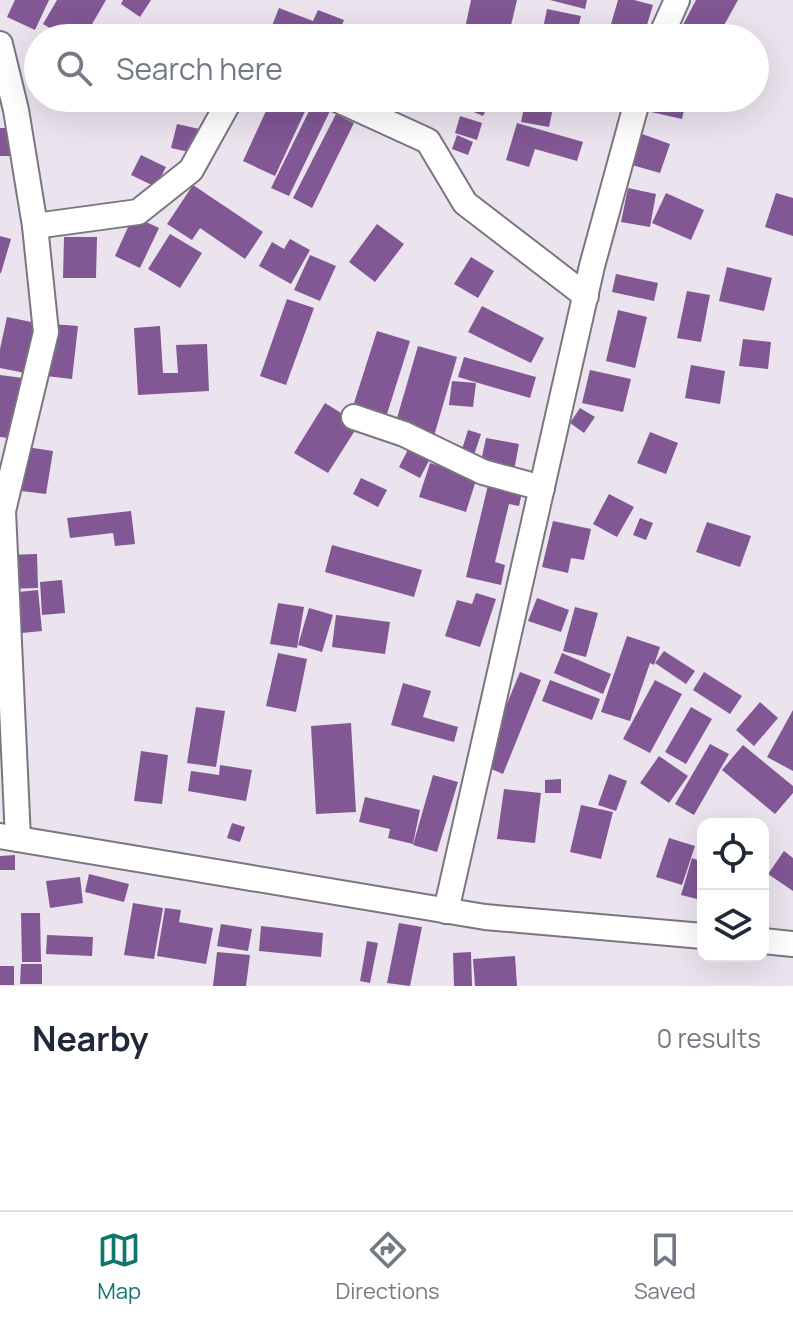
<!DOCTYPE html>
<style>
:root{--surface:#fff;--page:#f6f6f7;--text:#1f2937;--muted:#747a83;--line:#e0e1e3;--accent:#0f766e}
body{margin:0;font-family:Manrope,sans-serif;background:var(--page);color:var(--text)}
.controls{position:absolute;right:24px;bottom:24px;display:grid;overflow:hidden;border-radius:16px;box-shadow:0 8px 32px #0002}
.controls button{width:72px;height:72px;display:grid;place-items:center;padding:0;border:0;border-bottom:2px solid var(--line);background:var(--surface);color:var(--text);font:40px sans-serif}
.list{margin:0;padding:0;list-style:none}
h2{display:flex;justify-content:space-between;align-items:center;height:104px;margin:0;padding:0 32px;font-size:34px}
h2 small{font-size:26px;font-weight:400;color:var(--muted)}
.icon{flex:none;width:44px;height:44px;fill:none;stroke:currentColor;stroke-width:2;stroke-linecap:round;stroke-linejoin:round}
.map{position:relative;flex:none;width:793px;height:986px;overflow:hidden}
.search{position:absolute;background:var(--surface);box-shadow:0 8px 32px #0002;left:24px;right:24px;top:24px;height:88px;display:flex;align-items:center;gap:20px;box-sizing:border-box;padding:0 28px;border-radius:44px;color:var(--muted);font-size:30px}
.sheet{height:224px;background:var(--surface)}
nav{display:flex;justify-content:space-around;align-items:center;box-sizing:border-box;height:112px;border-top:2px solid var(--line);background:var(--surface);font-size:22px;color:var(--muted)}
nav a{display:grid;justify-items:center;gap:4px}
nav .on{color:var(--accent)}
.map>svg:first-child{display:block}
.building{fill:#815794}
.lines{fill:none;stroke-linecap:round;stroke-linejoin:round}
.street-casing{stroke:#7b757f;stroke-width:28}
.street{stroke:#fff;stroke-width:24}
</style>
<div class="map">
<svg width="793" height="986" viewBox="0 0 793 986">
<rect width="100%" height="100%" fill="#ebe4ef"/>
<g class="building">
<polygon points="15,0 49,0 35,30 7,17"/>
<polygon points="57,0 106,0 84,38 67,38 43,24"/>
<polygon points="123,0 151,0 140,17 121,4"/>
<polygon points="471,0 517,0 508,38 463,38"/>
<polygon points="550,0 587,0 585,9"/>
<polygon points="618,0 634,0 653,5 643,38 607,38"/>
<polygon points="696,0 738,0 717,38 676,38"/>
<polygon points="279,8 313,21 318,10 344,20 337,38 295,38 271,28"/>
<polygon points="547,9 581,16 576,38 541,38"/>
<polygon points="272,98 294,98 308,105 275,176 243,161"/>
<polygon points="472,98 491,99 483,116 467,109"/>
<polygon points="526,98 555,98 549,127 521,122"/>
<polygon points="654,98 687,98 682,119 651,112"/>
<polygon points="313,103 330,111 289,196 271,188"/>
<polygon points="336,114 354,123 312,208 293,198"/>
<polygon points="460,116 482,123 477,140 455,133"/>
<polygon points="517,123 583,142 577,161 535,149 529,167 506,160"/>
<polygon points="177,124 204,130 198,154 171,148"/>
<rect x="0" y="128" width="17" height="28"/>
<polygon points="642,134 670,144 660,173 632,165"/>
<polygon points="457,135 473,142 468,155 452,149"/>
<polygon points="141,155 166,167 156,187 131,175"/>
<polygon points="193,185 263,232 245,259 200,228 192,240 167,224"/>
<polygon points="628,188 656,194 650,227 621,222"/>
<polygon points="666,193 704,210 691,240 652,223"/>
<polygon points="776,193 793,198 793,236 765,227"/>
<polygon points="133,216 159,228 140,268 115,256"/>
<polygon points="377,224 404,244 375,282 349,262"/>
<polygon points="170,234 202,253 180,288 148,269"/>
<polygon points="0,236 11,239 1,273 0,273"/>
<polygon points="64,237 97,237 96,278 63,278"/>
<polygon points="290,239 310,250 291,284 259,266 272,242 284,249"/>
<polygon points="310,255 336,266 320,301 294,290"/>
<polygon points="471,257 494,271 478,298 454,284"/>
<polygon points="727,267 772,278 764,311 719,301"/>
<polygon points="616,274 658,283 654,301 612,292"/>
<polygon points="687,291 710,295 701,342 677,338"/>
<polygon points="287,299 314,308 286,385 260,376"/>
<polygon points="482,306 544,338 531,363 468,332"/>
<polygon points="618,310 647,317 635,368 606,361"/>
<polygon points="7,317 36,323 25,373 0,368 0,349"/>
<polygon points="52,324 78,326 72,379 46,376"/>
<polygon points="160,326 163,373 178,373 176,345 207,344 209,391 138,395 134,328"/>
<polygon points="377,331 410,341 387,414 354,403"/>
<polygon points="743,339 771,342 768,369 739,366"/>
<polygon points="418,346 457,357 434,436 395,425"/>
<polygon points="464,357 536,377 530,398 458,377"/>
<polygon points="691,365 725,371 720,404 685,398"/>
<polygon points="590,370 631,379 623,412 582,403"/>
<polygon points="0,375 23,378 15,439 0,437"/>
<polygon points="452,381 476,383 473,407 449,405"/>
<polygon points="325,403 359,424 328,473 294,453"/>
<polygon points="580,408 595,417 584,433 570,423"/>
<polygon points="468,430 481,434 472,461 460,456"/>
<polygon points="650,432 678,443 666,474 637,463"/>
<polygon points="486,438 519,444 513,476 479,470"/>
<polygon points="411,444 432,455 420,478 399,467"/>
<polygon points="20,446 53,451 46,494 13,490"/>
<polygon points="430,463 477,477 466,512 419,497"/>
<polygon points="361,478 387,490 378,507 353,494"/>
<polygon points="489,481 523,488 519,506 509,504 495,562 505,565 501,585 466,577"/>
<polygon points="609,494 634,507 617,537 593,524"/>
<polygon points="131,511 135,544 115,546 113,533 70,538 67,518"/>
<polygon points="640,518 653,523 646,540 633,535"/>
<polygon points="553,521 591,529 584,560 571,558 568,573 542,567"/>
<polygon points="707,522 751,536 740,567 696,552"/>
<polygon points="332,545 422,570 414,597 325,572"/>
<polygon points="37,554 38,588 8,589 7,555"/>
<polygon points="62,580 65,613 42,615 40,582"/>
<polygon points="38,590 42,631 12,634 8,593"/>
<polygon points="476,593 496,599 480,647 445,636 457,600 472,604"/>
<polygon points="537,598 569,610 561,632 528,621"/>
<polygon points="278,603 304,607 297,648 270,644"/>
<polygon points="575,607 598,613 586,657 563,651"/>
<polygon points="309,608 333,615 322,652 298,645"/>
<polygon points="336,615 390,622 385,654 332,647"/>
<polygon points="627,636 660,647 654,665 650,663 630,721 601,712"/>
<polygon points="664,651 695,671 686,684 655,663"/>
<polygon points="278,653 307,659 296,712 266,706"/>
<polygon points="562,653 611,674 603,694 554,673"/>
<polygon points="520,672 541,680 503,774 482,765"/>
<polygon points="704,672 742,696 730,714 693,690"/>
<polygon points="550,680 600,699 592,720 542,701"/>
<polygon points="655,680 682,694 650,753 623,739"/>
<polygon points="403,683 431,691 423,717 458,727 454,742 391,725"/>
<polygon points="760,702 778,718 754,746 736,730"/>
<polygon points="196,707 225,711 216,767 187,763"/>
<polygon points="691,707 712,719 686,764 665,752"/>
<polygon points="793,710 793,771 767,757"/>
<polygon points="351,723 356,812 316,814 311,726"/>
<polygon points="710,744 729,754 694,815 675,804"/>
<polygon points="743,745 793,786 793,793 775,814 722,770"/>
<polygon points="141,751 168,755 162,804 134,801"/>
<polygon points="659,756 688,776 669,803 640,783"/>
<polygon points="220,765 252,770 246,801 188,791 191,771 219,775"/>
<polygon points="609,774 627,781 616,811 598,805"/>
<polygon points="433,775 458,782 437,852 413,845"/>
<polygon points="561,779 561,793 545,793 545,780"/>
<polygon points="504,789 541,793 535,843 497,839"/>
<polygon points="365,797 420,810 413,844 388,838 390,829 359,822"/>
<polygon points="581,805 613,812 601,859 570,852"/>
<polygon points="232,823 245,827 240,842 227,838"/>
<polygon points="669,838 695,846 682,885 656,877"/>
<polygon points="784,851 793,858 793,891 768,874"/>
<polygon points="15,855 15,870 0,870 0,856"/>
<polygon points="692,858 703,862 701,900 681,895"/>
<polygon points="89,874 129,884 124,902 85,892"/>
<polygon points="80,877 83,903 50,908 46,881"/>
<polygon points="133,903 163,908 154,959 124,955"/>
<polygon points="165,908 181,910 179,922 213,928 206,964 157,956"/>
<polygon points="21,913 40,913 41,962 22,962"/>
<polygon points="399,923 422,927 410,986 387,983"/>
<polygon points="221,924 252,929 248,951 217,946"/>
<polygon points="261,926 323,933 321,957 259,951"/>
<polygon points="47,935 93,937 92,956 46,954"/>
<polygon points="367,941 378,943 370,983 360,981"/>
<polygon points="217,952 250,955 246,986 213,986"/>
<polygon points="471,952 472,986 454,986 453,953"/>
<polygon points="515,956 517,986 475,986 473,959"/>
<polygon points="21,964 42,964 42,984 20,984"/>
<rect x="0" y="966" width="14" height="19"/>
</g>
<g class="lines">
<defs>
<g id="street">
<polyline points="660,38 677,0"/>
<polyline points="0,44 16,110 35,226 46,332 3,511 18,839"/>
<polyline points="334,98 428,141 465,203 586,296"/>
<polyline points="35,226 138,212 191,170 231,98"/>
<polyline points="354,417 404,434 483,472 542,488"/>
<polyline points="0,836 485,917 703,936"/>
<polyline points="446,911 592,266 638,98"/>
<polyline points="763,941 793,944"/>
</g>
</defs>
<use href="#street" class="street-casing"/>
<use href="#street" class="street"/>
</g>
</svg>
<div class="controls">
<button><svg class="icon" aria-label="locate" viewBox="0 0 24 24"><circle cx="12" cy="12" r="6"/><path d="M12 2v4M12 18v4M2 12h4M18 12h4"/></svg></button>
<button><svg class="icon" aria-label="layers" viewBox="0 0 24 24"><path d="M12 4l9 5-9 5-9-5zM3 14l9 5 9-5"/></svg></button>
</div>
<div class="search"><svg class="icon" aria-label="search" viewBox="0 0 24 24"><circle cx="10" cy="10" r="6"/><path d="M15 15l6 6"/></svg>Search here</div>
</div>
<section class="sheet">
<h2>Nearby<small>0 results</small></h2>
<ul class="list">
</ul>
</section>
<nav>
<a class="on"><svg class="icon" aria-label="map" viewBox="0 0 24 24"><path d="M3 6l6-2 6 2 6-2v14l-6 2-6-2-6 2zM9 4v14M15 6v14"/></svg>Map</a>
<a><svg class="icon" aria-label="directions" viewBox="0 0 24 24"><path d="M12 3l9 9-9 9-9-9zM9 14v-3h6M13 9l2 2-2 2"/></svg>Directions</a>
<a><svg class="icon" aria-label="saved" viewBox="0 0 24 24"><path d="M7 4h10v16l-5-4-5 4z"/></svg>Saved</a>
</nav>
